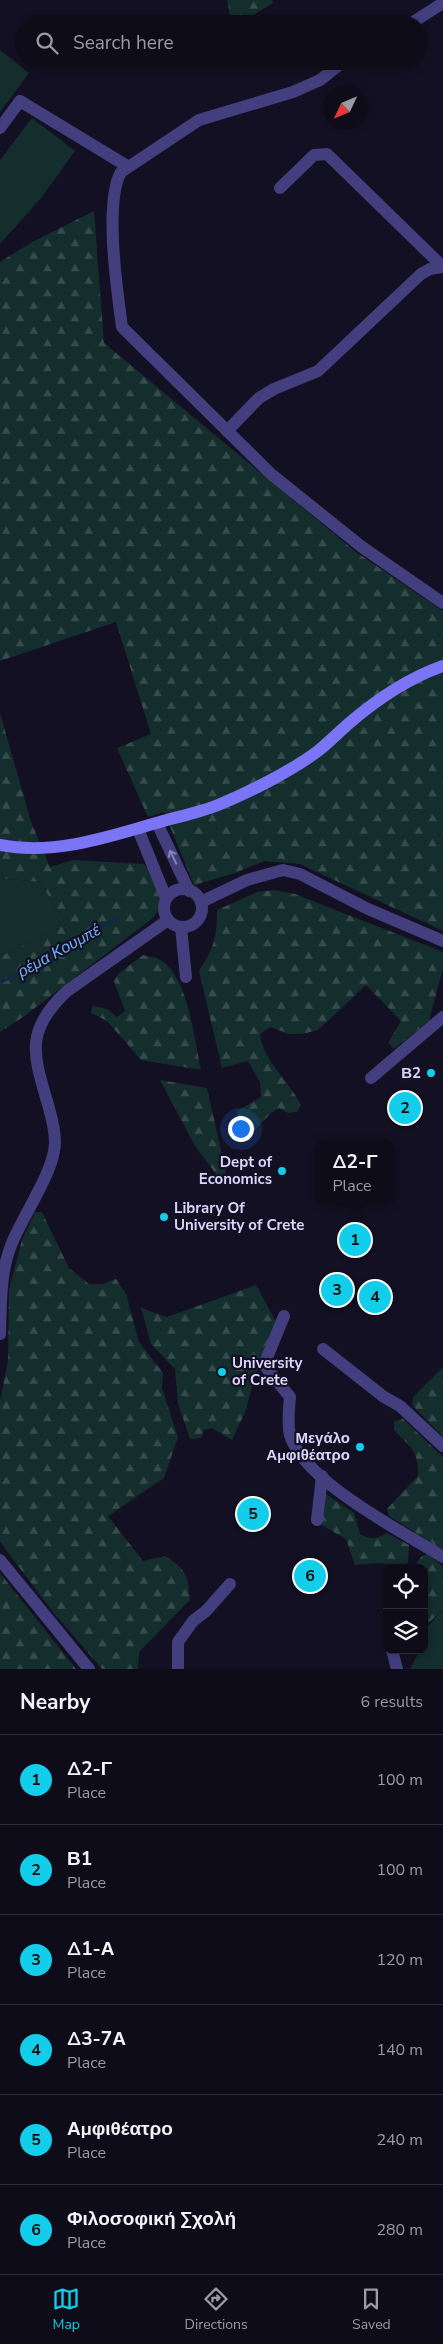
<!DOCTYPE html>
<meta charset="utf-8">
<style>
:root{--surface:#0f0c1a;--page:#181523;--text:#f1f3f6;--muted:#9b9ba2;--line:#2f2c39;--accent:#12ceeb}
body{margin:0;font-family:"Nunito Sans",sans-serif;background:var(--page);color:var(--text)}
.controls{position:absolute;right:15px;bottom:15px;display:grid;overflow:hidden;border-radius:10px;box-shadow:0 2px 8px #0003}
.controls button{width:45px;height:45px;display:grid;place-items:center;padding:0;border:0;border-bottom:1px solid var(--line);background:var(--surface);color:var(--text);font:25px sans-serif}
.compass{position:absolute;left:323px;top:85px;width:45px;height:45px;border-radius:50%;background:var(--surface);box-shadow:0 2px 8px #0003;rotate:226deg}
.you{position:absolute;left:240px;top:1128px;width:18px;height:18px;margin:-12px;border:4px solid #fff;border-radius:50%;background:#1a73e8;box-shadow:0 0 0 8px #1a73e833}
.badge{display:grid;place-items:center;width:32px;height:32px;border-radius:50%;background:var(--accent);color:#111;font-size:16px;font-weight:700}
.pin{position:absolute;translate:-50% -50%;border:2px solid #fff;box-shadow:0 1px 5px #0006}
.popup{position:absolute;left:315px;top:1140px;width:80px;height:65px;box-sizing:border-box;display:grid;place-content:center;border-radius:10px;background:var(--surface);filter:drop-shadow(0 1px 4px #0005);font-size:16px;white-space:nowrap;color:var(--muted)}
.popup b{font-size:19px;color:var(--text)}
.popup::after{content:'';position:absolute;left:50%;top:100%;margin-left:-10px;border:10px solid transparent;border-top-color:var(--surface)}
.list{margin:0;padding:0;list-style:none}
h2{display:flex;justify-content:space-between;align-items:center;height:65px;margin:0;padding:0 20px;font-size:21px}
h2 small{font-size:16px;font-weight:400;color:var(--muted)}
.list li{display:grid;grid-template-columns:32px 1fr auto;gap:15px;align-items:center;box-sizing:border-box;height:90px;padding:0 20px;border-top:1px solid var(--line)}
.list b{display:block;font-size:19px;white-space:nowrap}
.list p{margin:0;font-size:16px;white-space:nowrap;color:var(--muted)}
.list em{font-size:16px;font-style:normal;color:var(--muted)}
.icon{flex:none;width:28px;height:28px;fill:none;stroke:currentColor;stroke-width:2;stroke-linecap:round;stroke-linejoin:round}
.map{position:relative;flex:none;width:443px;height:1669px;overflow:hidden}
.search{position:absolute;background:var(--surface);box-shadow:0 2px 8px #0003;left:15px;right:15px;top:15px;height:55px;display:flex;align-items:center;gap:12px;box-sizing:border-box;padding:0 18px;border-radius:28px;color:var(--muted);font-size:19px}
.sheet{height:605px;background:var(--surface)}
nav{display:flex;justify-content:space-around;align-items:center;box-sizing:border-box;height:70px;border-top:1px solid var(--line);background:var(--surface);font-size:14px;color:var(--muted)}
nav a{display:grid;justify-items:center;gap:2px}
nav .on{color:var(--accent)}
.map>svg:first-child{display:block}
.grass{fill:#142d2d}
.forest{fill:url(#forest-firs)}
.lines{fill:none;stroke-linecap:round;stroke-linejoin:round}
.stream{stroke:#142749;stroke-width:3}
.street{stroke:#433f7e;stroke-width:12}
.secondary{stroke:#7b74f4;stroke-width:12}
.oneway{stroke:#8782b7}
.poi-dot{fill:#12ceeb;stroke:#141023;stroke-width:2}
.labels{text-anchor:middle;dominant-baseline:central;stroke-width:4.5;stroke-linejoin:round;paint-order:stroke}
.poi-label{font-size:15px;font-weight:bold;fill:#dbd5fc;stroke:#141023;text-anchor:end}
.water-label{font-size:16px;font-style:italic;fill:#6cb0f4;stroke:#141023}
</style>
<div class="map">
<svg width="443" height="1669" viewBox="0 0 443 1669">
<defs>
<pattern id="forest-firs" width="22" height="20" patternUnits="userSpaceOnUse" patternTransform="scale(1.25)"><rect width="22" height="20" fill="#142d2d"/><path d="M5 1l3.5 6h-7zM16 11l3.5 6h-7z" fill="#364b4c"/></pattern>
</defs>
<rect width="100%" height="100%" fill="#141023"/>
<g class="grass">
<polygon points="0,50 29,73 0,112"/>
<polygon points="32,118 75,151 41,198 0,244 0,160"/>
<polygon points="0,878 40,882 66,924 0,957"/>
<polygon points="443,1610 443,1669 410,1669 420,1650 424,1650 427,1627"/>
</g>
<g class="forest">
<polygon points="227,0 272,0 273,3 238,24 232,24"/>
<polygon points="94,211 104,343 356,552 443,611 443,931 300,864 264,861 235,873 194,885 164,812 148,817 117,748 151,734 116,622 0,661 0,262 32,242"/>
<path d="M 0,713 L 31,822 L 50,867 L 73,860 L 144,864 C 160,878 167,902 153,918 L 23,1017 L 0,1032 L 0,957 L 66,924 L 40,882 L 0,878 Z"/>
<path d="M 274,890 L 295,894 L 443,952 L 443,968 L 429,1021 L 394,1049 L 388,1043 L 401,1021 L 366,985 L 318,1030 L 302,1034 L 289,1034 L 270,1027 L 260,1034 C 264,1063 288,1079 301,1105 L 297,1112 L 288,1113 L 279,1108 C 263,1116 258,1133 241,1138 L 237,1111 L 261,1097 L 260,1082 L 248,1061 L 222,1068 L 199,971 C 214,948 217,937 217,910 L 257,892 Z"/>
<path d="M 143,955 C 149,957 158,957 162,961 C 189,980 194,1039 201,1070 L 141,1060 L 107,1021 L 91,1013 L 93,1006 L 107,1009 L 117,1017 L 125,1011 L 114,981 L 119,973 Z"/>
<polygon points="160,1080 207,1088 228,1182 222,1182 195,1146"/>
<path d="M 35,1212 L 42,1212 L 69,1268 L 89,1284 L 103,1284 L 116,1279 L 126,1294 L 139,1342 L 163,1373 L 162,1388 L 178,1437 L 164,1478 L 108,1516 L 143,1561 L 165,1556 C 187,1570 188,1575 190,1600 L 139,1652 L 138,1669 L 102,1669 L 52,1611 L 0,1542 L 0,1401 L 8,1360 L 9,1289 L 22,1240 Z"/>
<polygon points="256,1285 276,1322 254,1379 246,1410 232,1440 212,1428 204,1430 201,1438 190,1439 178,1403 175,1369 151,1344 141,1308 167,1317"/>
<polygon points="443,1367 443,1437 412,1405 413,1397"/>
<path d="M 402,1418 L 443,1457 L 443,1550 L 389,1516 L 387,1509 L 418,1476 C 419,1450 410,1447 394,1430 L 394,1422 Z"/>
<path d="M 323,1492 L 354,1513 L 360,1534 C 371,1540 377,1539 387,1533 L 409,1545 L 408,1563 L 402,1565 L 377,1563 L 355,1565 L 346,1539 L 320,1524 Z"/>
<polygon points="427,1554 443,1566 443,1610 424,1627 424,1568 417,1568 417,1562 422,1556"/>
<polygon points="0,1573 76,1669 0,1669"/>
</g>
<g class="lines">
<polyline class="stream" points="0,983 118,918"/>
<g class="street">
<polyline points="410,24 443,3"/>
<path d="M 344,61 L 320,80 L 293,92 L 199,120 L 121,172 C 104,202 117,290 122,327 L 271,474 L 362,547 L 443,603"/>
<polyline points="0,128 20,101 127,166"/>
<polyline points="280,188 314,155 327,154 443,267"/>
<polyline points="227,431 259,398 274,389 318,371 421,274 430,269 443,267"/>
<polyline points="157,823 189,891"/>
<polyline points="138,829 166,898"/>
<circle cx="183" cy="908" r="19"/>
<polyline points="201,902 247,880 283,870 300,874 368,909 443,941"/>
<polyline points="181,927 186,977"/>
<polyline points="371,1078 443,1017"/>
<path d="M 284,1316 L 264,1365 L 290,1397 C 289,1409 287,1423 290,1435 C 304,1482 402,1531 443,1557"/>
<path d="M 0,1334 C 1,1304 0,1271 12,1243 C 23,1215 55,1171 55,1142 C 55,1131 52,1119 49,1108 C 34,1056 23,1032 67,991 L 168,920"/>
<polyline points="323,1349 384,1397 400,1406 443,1446"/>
<polyline points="317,1520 322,1476"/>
<polyline points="0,1560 89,1669"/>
<polyline points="392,1650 397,1669"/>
<polyline points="178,1669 178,1642 193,1621 206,1611 230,1584"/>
</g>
<path class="secondary" d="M 0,845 C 54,856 112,836 163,821 C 181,816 201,812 218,805 C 250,792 291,771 318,751 C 328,743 337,734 347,725 C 376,700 406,679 443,666"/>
</g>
<defs><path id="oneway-shaft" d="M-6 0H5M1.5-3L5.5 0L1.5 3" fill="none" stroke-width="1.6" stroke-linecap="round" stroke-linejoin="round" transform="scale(1.25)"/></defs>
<use class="oneway" href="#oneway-shaft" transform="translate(173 857) rotate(-116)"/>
<g class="poi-dot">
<circle cx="431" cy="1073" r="5"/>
<circle cx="282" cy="1171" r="5"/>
<circle cx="164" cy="1217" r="5"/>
<circle cx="222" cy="1372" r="5"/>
<circle cx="360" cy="1447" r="5"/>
</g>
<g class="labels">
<g class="poi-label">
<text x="421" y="1073">Β2</text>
<text x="272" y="1162">Dept of<tspan x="272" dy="17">Economics</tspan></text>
<text x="174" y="1208" text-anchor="start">Library Of<tspan x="174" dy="17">University of Crete</tspan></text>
<text x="232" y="1363" text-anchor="start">University<tspan x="232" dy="17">of Crete</tspan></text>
<text x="350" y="1438">Μεγάλο<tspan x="350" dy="17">Αμφιθέατρο</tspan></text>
</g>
<g class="water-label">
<text transform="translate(59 951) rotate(-29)">ρέμα Κουμπέ</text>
</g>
</g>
</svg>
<div class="controls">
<button><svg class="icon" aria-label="locate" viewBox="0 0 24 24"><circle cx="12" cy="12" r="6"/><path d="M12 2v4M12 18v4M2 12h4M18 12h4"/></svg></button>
<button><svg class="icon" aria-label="layers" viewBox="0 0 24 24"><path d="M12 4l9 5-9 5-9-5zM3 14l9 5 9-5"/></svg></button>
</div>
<svg class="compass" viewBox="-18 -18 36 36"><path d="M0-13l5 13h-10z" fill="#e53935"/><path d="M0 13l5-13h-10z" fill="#9b9ba2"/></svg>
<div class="you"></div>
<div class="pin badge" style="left:355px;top:1240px">1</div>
<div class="popup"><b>Δ2-Γ</b>Place</div>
<div class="pin badge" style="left:405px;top:1108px">2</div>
<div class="pin badge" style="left:337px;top:1290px">3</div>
<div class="pin badge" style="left:375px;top:1297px">4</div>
<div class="pin badge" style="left:253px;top:1514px">5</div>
<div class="pin badge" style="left:310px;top:1576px">6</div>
<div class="search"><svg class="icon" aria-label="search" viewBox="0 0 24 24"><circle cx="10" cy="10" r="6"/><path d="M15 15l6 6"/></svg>Search here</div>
</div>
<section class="sheet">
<h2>Nearby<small>6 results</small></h2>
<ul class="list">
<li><span class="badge">1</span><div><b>Δ2-Γ</b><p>Place</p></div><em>100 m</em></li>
<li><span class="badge">2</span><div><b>Β1</b><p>Place</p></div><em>100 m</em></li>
<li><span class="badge">3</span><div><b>Δ1-Α</b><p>Place</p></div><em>120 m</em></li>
<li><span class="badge">4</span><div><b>Δ3-7Α</b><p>Place</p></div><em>140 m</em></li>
<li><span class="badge">5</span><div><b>Αμφιθέατρο</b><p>Place</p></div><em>240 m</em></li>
<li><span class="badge">6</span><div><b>Φιλοσοφική Σχολή</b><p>Place</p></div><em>280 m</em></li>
</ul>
</section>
<nav>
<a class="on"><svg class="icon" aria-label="map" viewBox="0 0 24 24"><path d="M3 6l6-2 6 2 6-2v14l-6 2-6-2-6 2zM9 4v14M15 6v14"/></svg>Map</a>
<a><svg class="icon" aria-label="directions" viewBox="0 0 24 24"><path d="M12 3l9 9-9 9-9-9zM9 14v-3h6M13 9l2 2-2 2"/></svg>Directions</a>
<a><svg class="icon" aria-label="saved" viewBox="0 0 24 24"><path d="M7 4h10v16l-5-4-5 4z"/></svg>Saved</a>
</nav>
